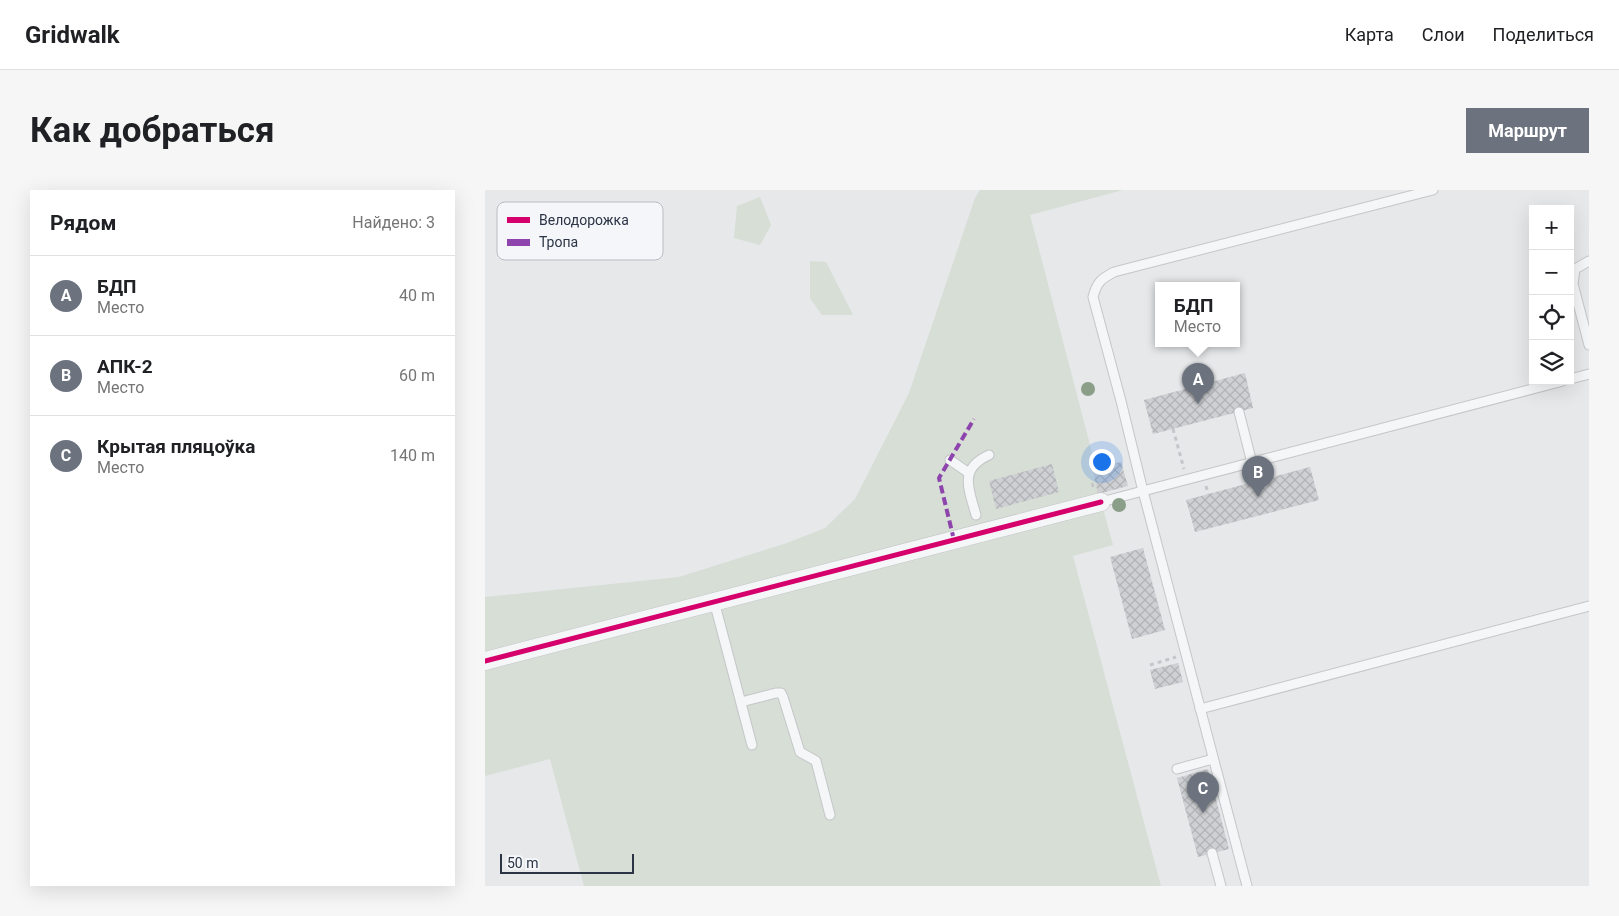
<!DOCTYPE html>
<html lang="ru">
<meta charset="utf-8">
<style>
:root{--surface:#fff;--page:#f6f6f6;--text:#202124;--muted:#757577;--line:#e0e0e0;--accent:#6c737f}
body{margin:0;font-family:Roboto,sans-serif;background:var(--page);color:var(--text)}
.controls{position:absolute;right:15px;top:15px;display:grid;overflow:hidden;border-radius:0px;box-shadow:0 5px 20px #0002}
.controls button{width:45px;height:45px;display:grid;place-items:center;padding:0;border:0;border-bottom:1px solid var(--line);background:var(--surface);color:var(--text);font:25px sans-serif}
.scale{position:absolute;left:15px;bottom:12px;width:134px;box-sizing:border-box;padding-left:5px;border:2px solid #2b3445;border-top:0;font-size:14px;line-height:18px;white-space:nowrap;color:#2b3445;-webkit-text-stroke:4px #f4f6f9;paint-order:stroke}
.you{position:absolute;left:616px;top:271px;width:18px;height:18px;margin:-12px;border:4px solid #fff;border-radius:50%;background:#1a73e8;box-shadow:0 0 0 8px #1a73e833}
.badge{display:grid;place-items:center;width:32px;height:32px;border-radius:50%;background:var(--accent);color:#fff;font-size:16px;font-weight:700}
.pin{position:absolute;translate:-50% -41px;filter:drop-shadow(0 1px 2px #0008)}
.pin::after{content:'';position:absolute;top:26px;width:18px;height:15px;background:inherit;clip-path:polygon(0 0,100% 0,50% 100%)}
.popup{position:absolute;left:670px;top:92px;width:85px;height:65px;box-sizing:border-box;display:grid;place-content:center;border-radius:0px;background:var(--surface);filter:drop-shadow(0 1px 4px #0005);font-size:16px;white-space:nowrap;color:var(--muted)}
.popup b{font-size:19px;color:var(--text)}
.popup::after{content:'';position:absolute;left:50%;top:100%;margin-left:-10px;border:10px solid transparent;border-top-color:var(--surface)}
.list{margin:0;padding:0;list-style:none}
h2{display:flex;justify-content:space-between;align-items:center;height:65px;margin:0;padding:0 20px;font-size:21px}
h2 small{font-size:16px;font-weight:400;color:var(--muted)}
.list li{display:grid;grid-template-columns:32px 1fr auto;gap:15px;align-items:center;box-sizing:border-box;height:80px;padding:0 20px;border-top:1px solid var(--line)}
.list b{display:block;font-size:19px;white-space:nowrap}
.list p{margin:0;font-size:16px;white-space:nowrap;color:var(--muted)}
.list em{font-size:16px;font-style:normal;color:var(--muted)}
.icon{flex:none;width:28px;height:28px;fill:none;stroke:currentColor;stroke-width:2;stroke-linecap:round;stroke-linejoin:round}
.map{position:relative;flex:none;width:1104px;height:696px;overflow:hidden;border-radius:0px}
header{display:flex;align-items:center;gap:30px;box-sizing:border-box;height:70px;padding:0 25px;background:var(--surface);border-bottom:1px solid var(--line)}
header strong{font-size:24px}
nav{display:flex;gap:28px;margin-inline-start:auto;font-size:18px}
.intro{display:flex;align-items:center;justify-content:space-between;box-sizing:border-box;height:120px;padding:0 30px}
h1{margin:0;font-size:35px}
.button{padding:12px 22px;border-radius:0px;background:var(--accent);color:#fff;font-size:18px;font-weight:700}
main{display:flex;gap:30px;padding:0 30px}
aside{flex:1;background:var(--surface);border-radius:0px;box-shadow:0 5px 20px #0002}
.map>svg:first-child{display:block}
.green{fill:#d6ded6}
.building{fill:url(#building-cross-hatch)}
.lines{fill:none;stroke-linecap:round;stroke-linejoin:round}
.service-casing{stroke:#c4c6c8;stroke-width:11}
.minor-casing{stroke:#c4c6c8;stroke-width:19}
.path{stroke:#c5c6ca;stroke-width:3;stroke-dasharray:4 4;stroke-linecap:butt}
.service{stroke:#f5f6f7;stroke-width:9}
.minor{stroke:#f5f6f7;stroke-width:18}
.quiet{stroke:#8e44ad;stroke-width:4;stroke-dasharray:8 4;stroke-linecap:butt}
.cycleway-casing{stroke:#f4f6f9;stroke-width:8}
.cycleway{stroke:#d6006c;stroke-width:5}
.tree{fill:#8a9e88}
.key{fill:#f4f6f9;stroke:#b8bcc3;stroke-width:1}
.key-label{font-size:14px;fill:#2b3445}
</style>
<header>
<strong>Gridwalk</strong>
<nav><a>Карта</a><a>Слои</a><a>Поделиться</a></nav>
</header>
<div class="intro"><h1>Как добраться</h1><a class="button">Маршрут</a></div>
<main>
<aside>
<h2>Рядом<small>Найдено: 3</small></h2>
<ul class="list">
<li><span class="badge">A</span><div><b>БДП</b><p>Место</p></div><em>40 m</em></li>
<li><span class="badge">B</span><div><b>АПК-2</b><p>Место</p></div><em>60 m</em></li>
<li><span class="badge">C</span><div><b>Крытая пляцоўка</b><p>Место</p></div><em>140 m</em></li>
</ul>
</aside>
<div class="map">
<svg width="1104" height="696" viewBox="0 0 1104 696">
<defs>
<pattern id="building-cross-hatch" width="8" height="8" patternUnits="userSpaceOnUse" patternTransform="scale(1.25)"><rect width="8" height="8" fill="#ced0d3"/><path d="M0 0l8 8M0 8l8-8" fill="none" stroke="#b1b3b6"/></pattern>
</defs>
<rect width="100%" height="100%" fill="#e6e8ea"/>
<g class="green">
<polygon points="495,0 638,0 545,25 610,274 611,281 608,282 628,355 588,366 676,696 99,696 65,569 0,586 0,407 194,387 302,353 340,338 370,309 424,203 490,8"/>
<polygon points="275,7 286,35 275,55 249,48 252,16"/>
<polygon points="325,71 341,72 368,125 337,125 325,108"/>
</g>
<g class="building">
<polygon points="760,183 768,218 668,244 659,210"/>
<polygon points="629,269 631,273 636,272 643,296 613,304 608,281 611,281 610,274"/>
<polygon points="567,274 574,302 511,319 504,291"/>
<polygon points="825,277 834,310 710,342 701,310"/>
<polygon points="658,358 680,440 647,449 625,367"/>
<polygon points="693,473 698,492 670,499 665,480"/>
<polygon points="723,579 744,659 713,667 692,588"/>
</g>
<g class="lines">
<defs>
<g id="service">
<polyline points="1104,71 1090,79 1088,94 1104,155"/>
<polyline points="1085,189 1104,184"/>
<polyline points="754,222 767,273"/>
<polyline points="465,270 484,283"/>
<polyline points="616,312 1078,191"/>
<path d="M 491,325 C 484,299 473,279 504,265"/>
<polyline points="229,411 267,555"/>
<polyline points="256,512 291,503 296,503 298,507 315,562 331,571 345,625"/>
<polyline points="715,519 1104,416"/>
<polyline points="692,579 728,569"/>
<polyline points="727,663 736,696"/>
<path d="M 762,696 L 658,301 L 636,211 L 608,107 C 612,92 616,89 629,82 L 948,0"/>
</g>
<polyline id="minor" points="0,471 616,312"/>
</defs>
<use href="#service" class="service-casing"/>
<use href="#minor" class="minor-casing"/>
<g class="path">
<polyline points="688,239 699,279"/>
<polyline points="721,296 723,304"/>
<polyline points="608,297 607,292 610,291"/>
<polyline points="665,475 691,467"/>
</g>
<use href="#service" class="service"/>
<use href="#minor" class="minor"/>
<polyline class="quiet" points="469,350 454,288 489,229"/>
<defs>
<polyline id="cycleway" points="0,471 616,312"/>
</defs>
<use href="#cycleway" class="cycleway-casing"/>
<use href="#cycleway" class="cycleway"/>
</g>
<g class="tree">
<circle cx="603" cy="199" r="7"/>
<circle cx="634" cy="315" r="7"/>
</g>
<rect x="12" y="12" width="166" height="58" rx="8" class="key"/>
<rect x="22" y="27" width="23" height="6" fill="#d6006c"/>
<rect x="22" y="49" width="23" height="7" fill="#8e44ad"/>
<g class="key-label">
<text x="54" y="35">Велодорожка</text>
<text x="54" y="57">Тропа</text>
</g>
</svg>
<div class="controls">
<button>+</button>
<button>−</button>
<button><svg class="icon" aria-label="locate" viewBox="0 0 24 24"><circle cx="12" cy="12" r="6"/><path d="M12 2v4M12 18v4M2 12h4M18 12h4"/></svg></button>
<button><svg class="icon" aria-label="layers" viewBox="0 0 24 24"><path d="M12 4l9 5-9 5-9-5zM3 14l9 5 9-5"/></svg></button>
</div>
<div class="scale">50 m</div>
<div class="you"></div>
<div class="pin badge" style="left:713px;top:214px">A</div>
<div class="popup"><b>БДП</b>Место</div>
<div class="pin badge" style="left:773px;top:307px">B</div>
<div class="pin badge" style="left:718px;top:623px">C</div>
</div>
</main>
